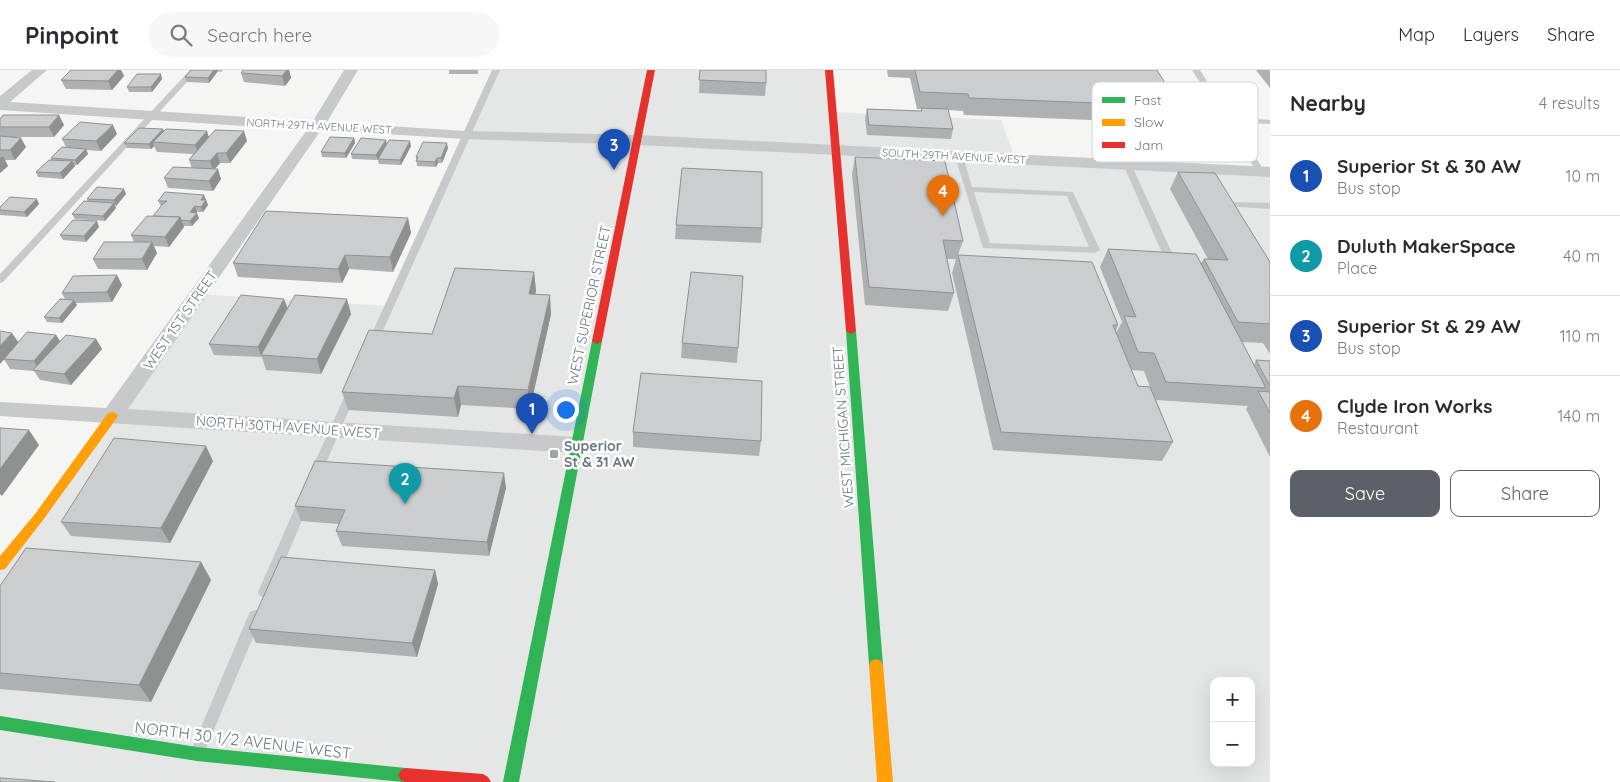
<!DOCTYPE html>
<meta charset="utf-8">
<style>
:root{--surface:#fff;--page:#f7f7f7;--text:#2b2b33;--muted:#7c7c81;--line:#e1e1e2;--accent:#5c6169}
body{margin:0;font-family:Quicksand,sans-serif;background:var(--page);color:var(--text)}
.controls{position:absolute;right:15px;bottom:15px;display:grid;overflow:hidden;border-radius:10px;box-shadow:0 5px 20px #0002}
.controls button{width:45px;height:45px;display:grid;place-items:center;padding:0;border:0;border-bottom:1px solid var(--line);background:var(--surface);color:var(--text);font:25px sans-serif}
.you{position:absolute;left:565px;top:339px;width:18px;height:18px;margin:-12px;border:4px solid #fff;border-radius:50%;background:#1a73e8;box-shadow:0 0 0 8px #1a73e833}
.badge{display:grid;place-items:center;width:32px;height:32px;border-radius:50%;background:var(--accent);color:#fff;font-size:16px;font-weight:700}
.pin{position:absolute;translate:-50% -41px;filter:drop-shadow(0 1px 2px #0008)}
.pin::after{content:'';position:absolute;top:26px;width:18px;height:15px;background:inherit;clip-path:polygon(0 0,100% 0,50% 100%)}
.list{margin:0;padding:0;list-style:none}
h2{display:flex;justify-content:space-between;align-items:center;height:65px;margin:0;padding:0 20px;font-size:21px}
h2 small{font-size:16px;font-weight:400;color:var(--muted)}
.list li{display:grid;grid-template-columns:32px 1fr auto;gap:15px;align-items:center;box-sizing:border-box;height:80px;padding:0 20px;border-top:1px solid var(--line)}
.list b{display:block;font-size:19px;white-space:nowrap}
.list p{margin:0;font-size:16px;white-space:nowrap;color:var(--muted)}
.list em{font-size:16px;font-style:normal;color:var(--muted)}
.actions{display:flex;gap:10px;padding:15px 20px}
.actions a{flex:1;padding:11px 0;border:1px solid var(--accent);border-radius:10px;text-align:center;font-size:18px;color:var(--accent)}
.actions .main{background:var(--accent);color:#fff}
.icon{flex:none;width:28px;height:28px;fill:none;stroke:currentColor;stroke-width:2;stroke-linecap:round;stroke-linejoin:round}
.map{position:relative;flex:none;width:1270px;height:712px;overflow:hidden}
header{display:flex;align-items:center;gap:30px;box-sizing:border-box;height:70px;padding:0 25px;background:var(--surface);border-bottom:1px solid var(--line)}
header strong{font-size:24px}
nav{display:flex;gap:28px;margin-inline-start:auto;font-size:18px}
.search{width:350px;height:45px;background:var(--page);display:flex;align-items:center;gap:12px;box-sizing:border-box;padding:0 18px;border-radius:28px;color:var(--muted);font-size:19px}
main{display:flex}
aside{flex:1;background:var(--surface)}
.map>svg:first-child{display:block}
.built{fill:#e5e7e7;fill-rule:evenodd}
.lines{fill:none;stroke-linecap:round;stroke-linejoin:round}
.lane{fill:#c8c9ca;fill-rule:evenodd}
.street{fill:#c8c9ca;fill-rule:evenodd}
.fast{fill:#30b455;fill-rule:evenodd}
.slow{fill:#ff9f0a;fill-rule:evenodd}
.jam{fill:#e5322d;fill-rule:evenodd}
.wall{fill:#afb0b1;fill-rule:evenodd}
.shaded-wall{fill:#8f9090}
.building{fill:#cccdce;stroke:#8f9090}
.poi-dot{fill:#99a4ab;stroke:#fff;stroke-width:2}
.labels{text-anchor:middle;dominant-baseline:central;stroke-width:5;stroke-linejoin:round;paint-order:stroke}
.far-street-label{font-size:11px;fill:#677983;stroke:#fff}
.street-label{font-size:14px;fill:#677983;stroke:#fff}
.poi-label{font-size:14px;font-weight:bold;fill:#677983;stroke:#fff;text-anchor:start}
.near-street-label{font-size:16px;fill:#677983;stroke:#fff}
.key{fill:#fff;stroke:#d1d7da;stroke-width:1}
.key-label{font-size:14px;fill:#677983}
</style>
<header>
<strong>Pinpoint</strong>
<div class="search"><svg class="icon" aria-label="search" viewBox="0 0 24 24"><circle cx="10" cy="10" r="6"/><path d="M15 15l6 6"/></svg>Search here</div>
<nav><a>Map</a><a>Layers</a><a>Share</a></nav>
</header>
<main>
<div class="map">
<svg width="1270" height="712" viewBox="0 0 1270 712">
<rect width="100%" height="100%" fill="#f5f5f4"/>
<path class="built" d="M 496,0 L 829,0 L 833,42 L 1001,50 L 1015,88 L 1270,102 L 1270,712 L 0,712 L 0,495 L 198,224 L 389,236 ZM 1214,611 L 1251,611 L 1251,693 L 1214,693 Z"/>
<g class="lines">
<g class="lane">
<polygon points="190,0 198,0 3,212 0,213 0,204"/>
<polygon points="492,0 500,0 377,274 372,277 368,276 367,274"/>
<polygon points="1192,0 1200,0 1229,47 1270,50 1270,54 1233,52 1265,102 1264,104 1261,105 1257,102"/>
<path d="M 956,84 L 963,86 L 972,117 L 1073,122 L 1100,180 L 1095,183 L 983,178 L 955,86 ZM 974,122 L 1067,126 L 1089,177 L 990,173 Z"/>
<polygon points="1124,92 1130,92 1131,94 1172,183 1170,185 1167,186 1162,183 1123,94"/>
<polygon points="1223,122 1226,123 1232,132 1270,133 1270,139 1226,136 1219,125"/>
<polygon points="352,317 357,321 321,405 319,408 311,408 309,405 347,321"/>
<polygon points="304,426 308,428 310,431 272,522 270,526 265,528 260,526 258,522 298,431 300,428"/>
<polygon points="255,540 260,542 262,546 205,681 203,686 198,688 193,686 191,681 248,546 250,542"/>
</g>
<polygon class="street" points="32,0 47,0 10,32 313,51 344,0 358,0 327,52 465,61 638,65 1270,97 1270,107 638,75 465,69 321,60 128,339 576,367 584,369 587,375 584,381 576,383 0,346 0,332 106,338 307,60 0,40 0,26"/>
<g class="fast">
<polygon points="851,258 856,261 883,595 881,599 876,601 871,599 869,595 846,261"/>
<polygon points="597,268 602,271 519,712 503,712 592,271"/>
<polygon points="0,646 197,677 406,698 411,700 414,705 411,710 402,712 197,691 0,660"/>
</g>
<g class="slow">
<polygon points="112,342 116,343 118,346 116,349 43,450 5,499 0,500 0,486 35,444 108,343"/>
<polygon points="876,589 881,591 883,595 893,712 877,712 869,595 871,591"/>
</g>
<g class="jam">
<polygon points="647,0 655,0 602,271 597,274 592,271"/>
<polygon points="825,0 833,0 856,261 851,264 846,261"/>
<polygon points="406,698 483,704 488,707 491,712 405,712 401,710 398,705 401,700"/>
</g>
</g>
<g class="wall">
<polygon points="71,0 121,0 124,6 112,20 66,19 61,10"/>
<polygon points="191,0 223,0 221,2 218,1 209,13 187,12 185,7"/>
<polygon points="243,0 289,0 291,8 285,16 244,12 241,3"/>
<rect x="449" y="0" width="29" height="4"/>
<polygon points="700,0 766,13 765,26 699,23"/>
<polygon points="887,0 1157,0 1173,26 1166,43 1147,42 1142,52 964,45 963,41 948,40 953,59 951,69 867,65 865,48 867,39 921,41 921,39 917,39 910,8 888,7"/>
<polygon points="1256,0 1270,0 1270,18"/>
<polygon points="162,9 152,22 129,22 127,17"/>
<polygon points="0,49 64,55 54,67 5,67 26,77 15,90 5,90 8,96 0,103"/>
<polygon points="163,59 164,61 247,71 230,93 220,93 215,99 221,109 213,121 168,118 164,108 192,98 189,90 193,84 157,82 154,76 151,79 127,78 124,73"/>
<polygon points="117,64 101,81 86,80 88,84 77,95 74,95 75,96 63,109 38,107 36,102 51,90 51,88 66,77 62,69"/>
<polygon points="354,68 355,73 346,88 322,87 321,82"/>
<polygon points="386,73 411,76 401,95 379,94 378,90 352,89 351,84"/>
<polygon points="448,78 442,93 438,93 436,97 417,96 416,87"/>
<path d="M 855,87 L 963,171 L 958,185 L 1118,255 L 1116,261 L 1116,263 L 1122,252 L 1100,197 L 1108,179 L 1201,193 L 1204,189 L 1208,189 L 1170,119 L 1178,102 L 1270,192 L 1270,284 L 1263,273 L 1242,272 L 1254,295 L 1256,290 L 1270,291 L 1270,387 L 1246,339 L 1248,336 L 1156,330 L 1173,372 L 1162,391 L 993,380 L 952,203 L 956,189 L 947,189 L 954,223 L 948,241 L 865,235 L 852,104 ZM 1131,300 L 1144,301 L 1150,317 L 1138,316 Z"/>
<polygon points="126,124 116,136 115,135 116,138 105,151 75,149 72,144 88,132 87,129"/>
<polygon points="204,125 208,135 203,142 197,142 196,143 199,148 192,156 183,156 184,157 169,177 154,176 157,183 147,200 98,199 93,189 134,172 131,165 153,146 161,136 158,131"/>
<polygon points="39,134 27,147 0,145 0,137"/>
<polygon points="408,148 411,163 393,202 349,199 342,213 238,207 233,193"/>
<polygon points="676,155 762,158 761,173 675,169"/>
<polygon points="99,157 86,172 63,170 60,165"/>
<polygon points="534,202 536,221 535,224 551,244 530,339 461,335 458,347 348,340 342,322 432,264"/>
<polygon points="122,215 112,232 75,233 77,235 62,253 47,252 44,247 65,229 62,223"/>
<polygon points="287,239 351,244 321,304 266,300 262,287 214,285 209,274"/>
<polygon points="56,265 60,271 96,269 102,279 71,315 40,310 34,301 10,299 4,289 18,272"/>
<polygon points="682,273 738,278 737,293 681,288"/>
<polygon points="633,362 761,371 759,386 633,377"/>
<polygon points="213,391 170,473 71,466 61,452"/>
<polygon points="506,418 489,486 342,476 336,461 339,454 301,451 295,436"/>
<polygon points="201,492 211,510 151,632 0,619 0,516"/>
<polygon points="435,500 438,514 417,587 256,573 249,559"/>
</g>
<g class="shaded-wall">
<polygon points="118,0 121,0 124,6 112,20 108,11"/>
<polygon points="214,0 218,0 218,1 209,13 208,8"/>
<polygon points="285,0 289,0 291,8 285,16 282,6"/>
<polygon points="161,4 162,9 152,22 151,17"/>
<polygon points="59,45 64,55 54,67 49,57"/>
<polygon points="113,55 117,64 101,81 96,71"/>
<polygon points="163,59 165,64 153,72 154,76 151,79 149,74"/>
<polygon points="207,61 210,71 199,85 195,75"/>
<polygon points="244,61 247,71 230,93 226,83"/>
<polygon points="21,68 26,77 15,90 10,80"/>
<polygon points="354,68 355,73 346,88 345,83"/>
<polygon points="386,70 387,75 378,89 378,90 376,85"/>
<polygon points="410,71 411,76 401,95 400,90"/>
<polygon points="447,73 448,78 442,93 441,88"/>
<polygon points="86,79 88,84 77,95 75,90"/>
<polygon points="217,83 220,93 213,101 210,91"/>
<polygon points="3,86 8,96 0,103 0,88"/>
<polygon points="437,88 438,93 436,97 435,92"/>
<polygon points="72,91 75,96 63,109 60,103"/>
<polygon points="218,99 221,109 213,121 209,111"/>
<polygon points="124,119 126,124 116,136 114,130"/>
<polygon points="204,125 208,135 203,142 201,137 201,130"/>
<polygon points="37,129 39,134 27,147 24,142"/>
<polygon points="114,133 116,138 105,151 103,146"/>
<polygon points="195,136 197,142 192,147 190,142"/>
<polygon points="197,143 199,148 192,156 190,151"/>
<polygon points="180,147 184,157 169,177 165,167"/>
<polygon points="408,148 411,163 393,202 390,187"/>
<polygon points="97,151 99,157 86,172 84,166"/>
<polygon points="152,172 157,183 147,200 142,189"/>
<polygon points="345,185 349,199 342,213 338,199"/>
<polygon points="534,202 536,221 531,242 529,224"/>
<polygon points="117,205 122,215 112,232 107,222"/>
<polygon points="550,225 551,244 530,339 528,320"/>
<polygon points="284,229 288,239 261,285 258,277"/>
<polygon points="347,229 351,244 321,304 317,289"/>
<polygon points="74,230 77,235 62,253 59,248"/>
<polygon points="12,263 19,273 0,294 0,276"/>
<polygon points="56,265 62,275 39,300 34,291"/>
<polygon points="96,269 102,279 71,315 64,304"/>
<polygon points="458,316 461,335 458,347 454,328"/>
<polygon points="29,360 39,375 2,426 0,424 0,399"/>
<polygon points="206,376 213,391 170,473 161,458"/>
<polygon points="504,403 506,418 489,486 487,472"/>
<polygon points="201,492 211,510 151,632 139,615"/>
<polygon points="435,500 438,514 417,587 412,573"/>
</g>
<g class="building">
<polygon points="71,0 118,0 108,11 61,10"/>
<polygon points="191,0 214,0 208,8 185,7"/>
<polygon points="243,0 287,0 282,6 241,3"/>
<polygon points="700,0 766,0 766,13 699,10"/>
<polygon points="915,0 1157,0 1173,26 1143,25 1149,35 969,28 968,24 920,22"/>
<polygon points="137,4 161,4 151,17 127,17"/>
<polygon points="921,38 948,39 953,59 869,55 867,39 922,41"/>
<polygon points="3,45 59,45 49,57 0,57 0,49"/>
<polygon points="80,52 113,55 96,71 62,69"/>
<polygon points="139,58 163,59 149,74 124,73"/>
<polygon points="166,59 207,61 195,75 153,72"/>
<polygon points="215,60 244,61 226,83 217,83 210,91 189,90"/>
<polygon points="0,66 21,68 10,80 0,80"/>
<polygon points="330,67 354,68 345,83 321,82"/>
<polygon points="361,68 386,70 376,85 351,84"/>
<polygon points="389,70 410,71 400,90 378,89"/>
<polygon points="423,72 447,73 441,88 437,88 435,92 416,91 418,87 416,87"/>
<polygon points="62,77 86,79 75,90 51,88"/>
<polygon points="855,87 945,91 963,171 943,170 954,223 869,217"/>
<polygon points="49,90 72,91 60,103 36,102"/>
<polygon points="173,97 218,99 209,111 164,108"/>
<polygon points="682,98 762,102 762,158 676,155"/>
<polygon points="1178,102 1215,103 1270,192 1270,254 1238,252 1204,189 1228,190"/>
<polygon points="97,117 124,119 114,130 87,129"/>
<polygon points="165,122 204,125 201,130 206,130 201,137 195,136 190,142 197,143 190,151 181,150 180,147 153,146 162,135 167,131 158,131"/>
<polygon points="10,127 37,129 24,142 0,140 0,137"/>
<polygon points="84,131 114,133 103,146 72,144"/>
<polygon points="266,141 408,148 390,187 345,185 338,199 233,193"/>
<polygon points="147,146 180,147 165,167 131,165"/>
<polygon points="73,150 97,151 84,166 60,165"/>
<polygon points="104,172 152,172 142,189 93,189"/>
<polygon points="1108,179 1196,184 1266,318 1166,312 1154,283 1138,282 1124,246 1136,247"/>
<polygon points="958,185 1092,192 1118,255 1113,255 1138,316 1150,317 1173,372 1001,362"/>
<polygon points="455,198 534,202 529,224 550,225 528,320 458,316 454,328 342,322 369,260 432,264"/>
<polygon points="691,202 743,206 738,278 682,273"/>
<polygon points="117,205 107,222 62,223 73,206"/>
<polygon points="241,225 284,229 258,277 209,274"/>
<polygon points="295,225 347,229 317,289 261,285"/>
<polygon points="60,229 74,230 59,248 44,247"/>
<polygon points="0,261 12,263 0,276"/>
<polygon points="27,262 56,265 34,291 4,289"/>
<polygon points="66,265 96,269 64,304 33,300"/>
<polygon points="1256,290 1270,291 1270,316"/>
<polygon points="641,303 762,311 761,371 633,362"/>
<polygon points="1258,321 1270,322 1270,343"/>
<polygon points="0,358 29,360 0,399"/>
<polygon points="114,368 206,376 161,458 61,452"/>
<polygon points="315,391 504,403 487,472 336,461 345,440 295,436"/>
<polygon points="26,478 201,492 139,615 0,603 0,516"/>
<polygon points="281,487 435,500 412,573 249,559"/>
<polygon points="0,708 55,712 0,712"/>
</g>
<rect class="poi-dot" x="549" y="379" width="10" height="10" rx="2.5"/>
<g class="labels">
<g class="far-street-label">
<text transform="translate(319 56) rotate(3)">NORTH 29TH AVENUE WEST</text>
<text transform="translate(954 86) rotate(3)">SOUTH 29TH AVENUE WEST</text>
</g>
<g class="street-label">
<text transform="translate(589 235) rotate(-78)">WEST SUPERIOR STREET</text>
<text transform="translate(180 250) rotate(-55)">WEST 1ST STREET</text>
<text transform="translate(288 357) rotate(4)">NORTH 30TH AVENUE WEST</text>
<text transform="translate(843 357) rotate(-94)">WEST MICHIGAN STREET</text>
</g>
<g class="poi-label">
<text x="564" y="376">Superior<tspan x="564" dy="16">St &amp; 31 AW</tspan></text>
</g>
<g class="near-street-label">
<text transform="translate(243 670) rotate(7)">NORTH 30 1/2 AVENUE WEST</text>
</g>
</g>
<rect x="1092" y="12" width="166" height="80" rx="8" class="key"/>
<rect x="1102" y="27" width="23" height="6" fill="#30b455"/>
<rect x="1102" y="49" width="23" height="7" fill="#ff9f0a"/>
<rect x="1102" y="72" width="23" height="6" fill="#e5322d"/>
<g class="key-label">
<text x="1134" y="35">Fast</text>
<text x="1134" y="57">Slow</text>
<text x="1134" y="80">Jam</text>
</g>
</svg>
<div class="controls">
<button>+</button>
<button>−</button>
</div>
<div class="you"></div>
<div class="pin badge" style="left:532px;top:364px;background:#1a4fb4">1</div>
<div class="pin badge" style="left:405px;top:434px;background:#0f9aa8">2</div>
<div class="pin badge" style="left:614px;top:100px;background:#1a4fb4">3</div>
<div class="pin badge" style="left:943px;top:146px;background:#e8710a">4</div>
</div>
<aside>
<h2>Nearby<small>4 results</small></h2>
<ul class="list">
<li><span class="badge" style="background:#1a4fb4">1</span><div><b>Superior St &amp; 30 AW</b><p>Bus stop</p></div><em>10 m</em></li>
<li><span class="badge" style="background:#0f9aa8">2</span><div><b>Duluth MakerSpace</b><p>Place</p></div><em>40 m</em></li>
<li><span class="badge" style="background:#1a4fb4">3</span><div><b>Superior St &amp; 29 AW</b><p>Bus stop</p></div><em>110 m</em></li>
<li><span class="badge" style="background:#e8710a">4</span><div><b>Clyde Iron Works</b><p>Restaurant</p></div><em>140 m</em></li>
</ul>
<div class="actions"><a class="main">Save</a><a>Share</a></div>
</aside>
</main>
